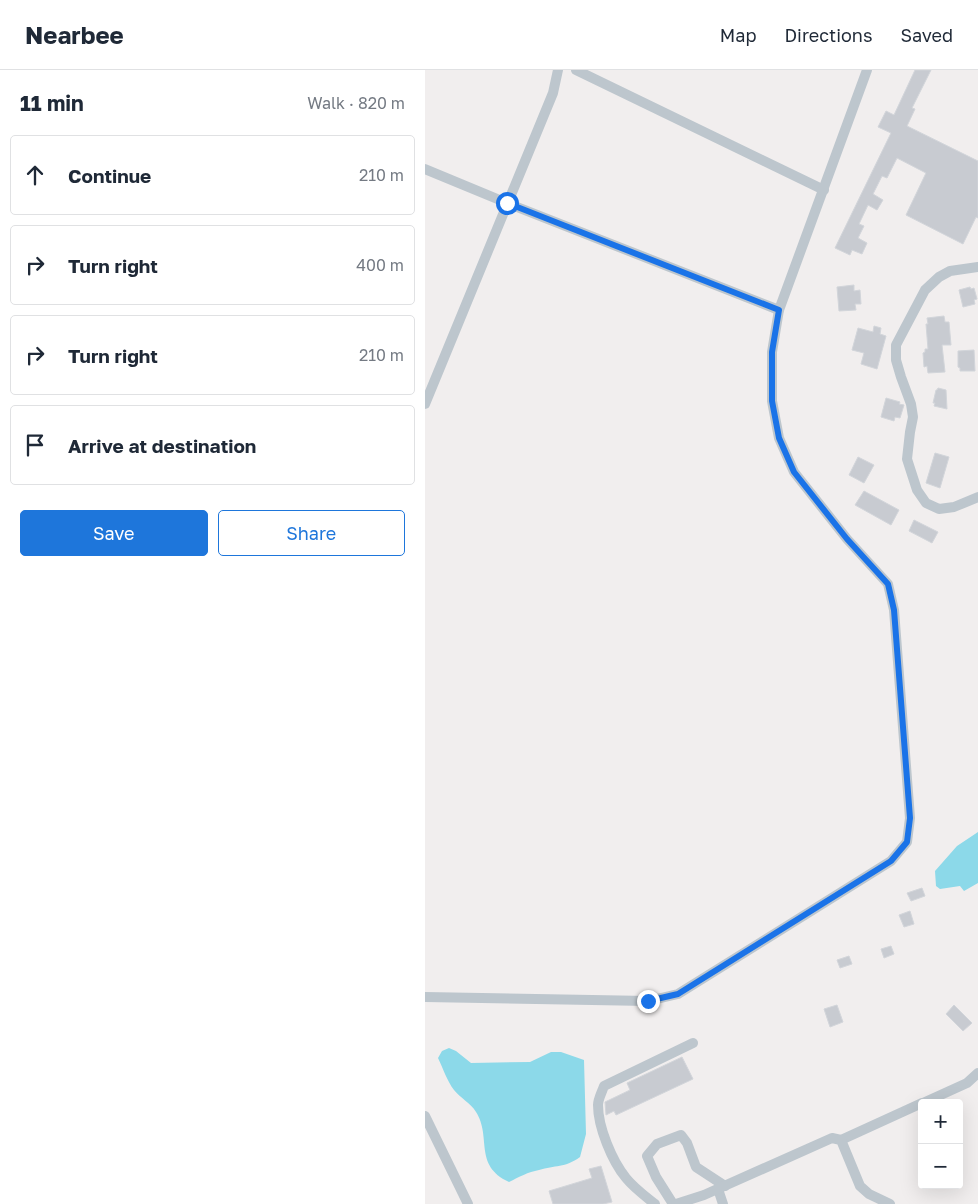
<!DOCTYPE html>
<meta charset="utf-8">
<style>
:root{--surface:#fff;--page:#f6f6f7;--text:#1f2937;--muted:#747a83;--line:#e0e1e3;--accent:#1e76db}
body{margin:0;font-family:"Golos Text",sans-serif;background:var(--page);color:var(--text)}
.controls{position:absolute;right:15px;bottom:15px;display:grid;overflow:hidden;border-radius:5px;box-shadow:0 5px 20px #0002}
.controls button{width:45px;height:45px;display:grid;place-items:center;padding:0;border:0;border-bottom:1px solid var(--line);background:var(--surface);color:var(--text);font:25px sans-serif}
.stop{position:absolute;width:15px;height:15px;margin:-11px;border:4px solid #1a73e8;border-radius:50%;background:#fff}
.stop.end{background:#1a73e8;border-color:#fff;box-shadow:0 1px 5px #0008}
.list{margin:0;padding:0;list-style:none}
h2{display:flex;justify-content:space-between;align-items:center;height:65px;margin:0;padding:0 20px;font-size:21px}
h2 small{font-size:16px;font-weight:400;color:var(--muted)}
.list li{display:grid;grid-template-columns:32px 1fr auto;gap:15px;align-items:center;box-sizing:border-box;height:80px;margin:0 10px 10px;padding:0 10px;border:1px solid var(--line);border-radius:5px}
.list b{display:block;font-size:19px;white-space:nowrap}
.list em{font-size:16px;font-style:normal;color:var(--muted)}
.actions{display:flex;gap:10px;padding:15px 20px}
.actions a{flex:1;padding:11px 0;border:1px solid var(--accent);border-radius:5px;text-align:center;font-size:18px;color:var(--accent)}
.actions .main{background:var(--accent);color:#fff}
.icon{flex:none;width:28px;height:28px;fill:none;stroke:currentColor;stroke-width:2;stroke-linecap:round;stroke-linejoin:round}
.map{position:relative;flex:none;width:553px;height:1134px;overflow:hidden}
header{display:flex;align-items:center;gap:30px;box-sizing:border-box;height:70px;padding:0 25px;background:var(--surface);border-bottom:1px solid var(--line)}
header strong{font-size:24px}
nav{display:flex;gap:28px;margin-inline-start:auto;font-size:18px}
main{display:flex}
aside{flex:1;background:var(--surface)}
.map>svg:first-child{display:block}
.water{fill:#8cd9e9}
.building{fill:#c8cbd1;stroke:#d2d5da}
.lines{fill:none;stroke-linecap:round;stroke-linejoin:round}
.street{stroke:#bdc6cd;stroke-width:10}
.route{stroke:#1a73e8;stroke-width:6}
</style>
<header>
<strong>Nearbee</strong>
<nav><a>Map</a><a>Directions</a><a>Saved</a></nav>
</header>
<main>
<aside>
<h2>11 min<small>Walk · 820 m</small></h2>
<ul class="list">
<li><svg class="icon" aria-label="ahead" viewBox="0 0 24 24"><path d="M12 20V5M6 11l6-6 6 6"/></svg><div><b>Continue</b></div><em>210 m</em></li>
<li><svg class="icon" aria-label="right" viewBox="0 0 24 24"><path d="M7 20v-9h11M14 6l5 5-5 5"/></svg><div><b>Turn right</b></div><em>400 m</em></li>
<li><svg class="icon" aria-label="right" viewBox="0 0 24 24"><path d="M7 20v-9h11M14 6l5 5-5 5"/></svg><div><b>Turn right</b></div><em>210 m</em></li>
<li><svg class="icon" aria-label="arrive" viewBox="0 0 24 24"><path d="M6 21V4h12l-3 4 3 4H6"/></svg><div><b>Arrive at destination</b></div></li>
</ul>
<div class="actions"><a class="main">Save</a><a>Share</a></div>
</aside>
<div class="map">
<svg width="553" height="1134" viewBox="0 0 553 1134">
<rect width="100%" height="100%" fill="#f1eeee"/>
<g class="water">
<polygon points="553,762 553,813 539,821 535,816 515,819 511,816 510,801 532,776"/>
<path d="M 24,978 L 31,981 L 46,993 L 105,992 L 126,982 L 136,982 L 159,990 L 161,1064 L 155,1087 C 140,1098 130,1095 114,1100 C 103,1102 94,1107 84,1112 C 48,1095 67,1067 51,1042 C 46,1033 35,1028 29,1020 C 22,1011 18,998 13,988 L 17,981 Z"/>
</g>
<g class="building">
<polygon points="490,0 506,0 487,38 490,39 482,56 553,91 553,148 551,147 538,174 481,145 501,103 472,88 462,108 457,106 448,124 458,130 452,140 443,135 434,154 439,156 433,168 442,173 437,184 427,180 425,185 410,178 466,63 453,57 461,41 469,45"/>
<polygon points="429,215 429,221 435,220 436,234 430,234 431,240 414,241 412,217"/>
<polygon points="545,217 546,219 549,218 552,229 549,230 550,234 538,237 534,220"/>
<polygon points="519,246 520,252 524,252 526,275 517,275 520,302 503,303 502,296 499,297 498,283 500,282 500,279 503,279 501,254 503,254 502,248"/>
<polygon points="449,256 456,258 455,264 461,266 452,299 436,294 439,283 427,280 433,258 448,262"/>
<polygon points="549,280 550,301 535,301 535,298 533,297 533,281"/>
<polygon points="513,318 521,320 522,339 509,336 510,333 508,333 511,320 512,320"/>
<polygon points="461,328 475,332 474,334 479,335 475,348 470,347 469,351 456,347"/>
<polygon points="510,383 524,387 515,418 501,413"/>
<polygon points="433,387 449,395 439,413 424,405"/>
<polygon points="439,421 474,440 466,455 430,435"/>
<polygon points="489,450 513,462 507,473 484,461"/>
<polygon points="497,818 500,826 486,831 482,823"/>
<polygon points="485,841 489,854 479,857 474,845"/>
<polygon points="466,876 469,884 459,888 456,879"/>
<polygon points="424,886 427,894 415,898 412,890"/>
<polygon points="412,935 418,952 405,957 399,939"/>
<polygon points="529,935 547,953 538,961 521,944"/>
<polygon points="257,987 268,1009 191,1045 189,1041 181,1045 180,1032 205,1020 202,1013"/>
<polygon points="176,1096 187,1132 178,1134 128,1134 124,1121 167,1108 164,1099"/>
</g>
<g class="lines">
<g class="street">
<polyline points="151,0 399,120"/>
<polyline points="0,99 82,133 354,240"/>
<polyline points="553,197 525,201 514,207 500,220 471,275 471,290 476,307 486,334 488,347 485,362 482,389 492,420 501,433 514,439 529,437 553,427"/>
<polyline points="0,334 128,23 133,0"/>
<polyline points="0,927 223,931 253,924 466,791 482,772 485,748 469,540 463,514 422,469 369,402 354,368 347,331 347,282 354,240 442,0"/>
<polyline points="498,1033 542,1013 553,1003"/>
<polyline points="0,1046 43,1134"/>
<polyline points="416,1070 497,1033"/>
<polyline points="293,1119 298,1134"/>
<path d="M 230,1134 C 220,1126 209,1118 201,1108 C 187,1091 173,1057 173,1035 C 173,1029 177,1022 179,1016 L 268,973"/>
<polyline points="248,1134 231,1107 222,1086 232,1074 256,1065 262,1073 271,1097 300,1116"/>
<polyline points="251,1134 279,1125 407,1068 416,1070 435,1116 444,1124 465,1134"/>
</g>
</g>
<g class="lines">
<polyline class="route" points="82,133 354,240 347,282 347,331 354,368 369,402 422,469 463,514 469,540 485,748 482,772 466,791 253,924 223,931"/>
</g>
</svg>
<div class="controls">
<button>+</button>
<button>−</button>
</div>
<div class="stop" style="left:82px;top:133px"></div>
<div class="stop end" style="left:223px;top:931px"></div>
</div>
</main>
